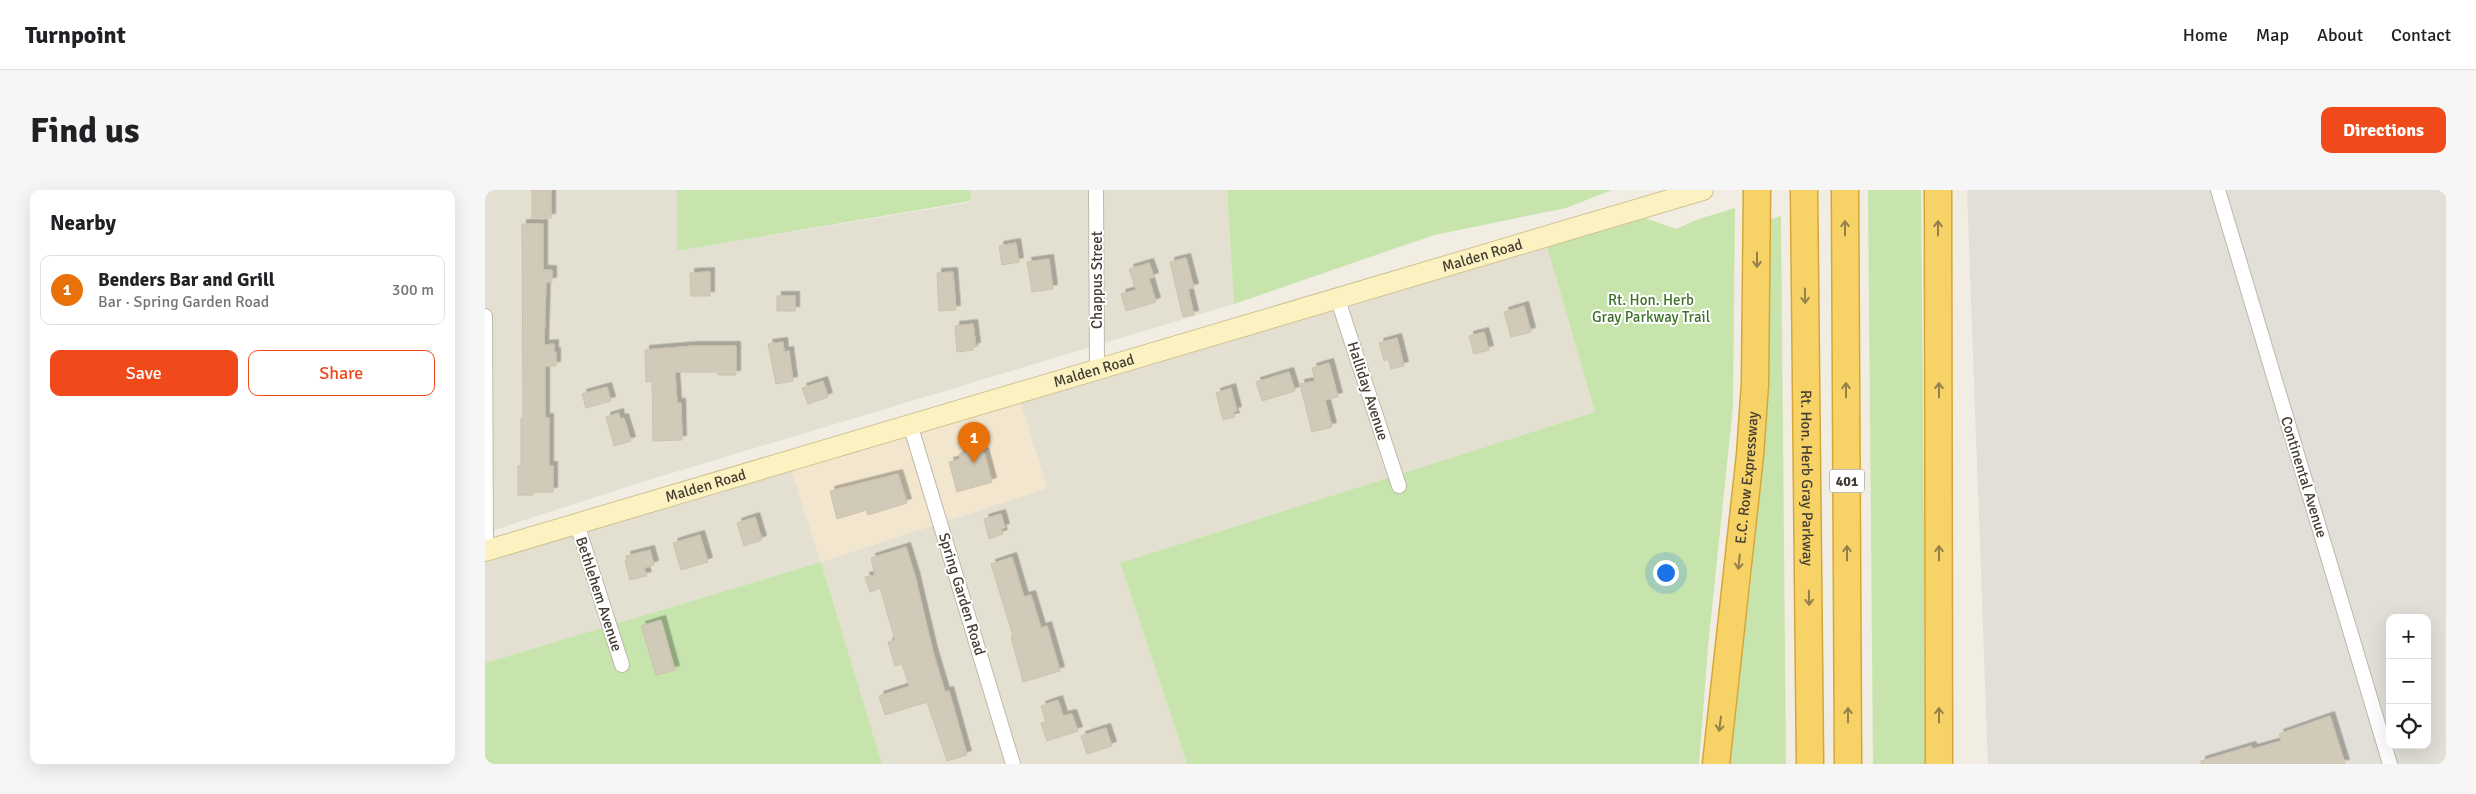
<!DOCTYPE html>
<meta charset="utf-8">
<style>
:root{--surface:#fff;--page:#f6f6f6;--text:#202124;--muted:#757577;--line:#e0e0e0;--accent:#f04a1a}
body{margin:0;font-family:Signika,sans-serif;background:var(--page);color:var(--text)}
.controls{position:absolute;right:15px;bottom:15px;display:grid;overflow:hidden;border-radius:10px;box-shadow:0 5px 20px #0002}
.controls button{width:45px;height:45px;display:grid;place-items:center;padding:0;border:0;border-bottom:1px solid var(--line);background:var(--surface);color:var(--text);font:25px sans-serif}
.you{position:absolute;left:1180px;top:382px;width:18px;height:18px;margin:-12px;border:4px solid #fff;border-radius:50%;background:#1a73e8;box-shadow:0 0 0 8px #1a73e833}
.badge{display:grid;place-items:center;width:32px;height:32px;border-radius:50%;background:var(--accent);color:#fff;font-size:16px;font-weight:700}
.pin{position:absolute;translate:-50% -41px;filter:drop-shadow(0 1px 2px #0008)}
.pin::after{content:'';position:absolute;top:26px;width:18px;height:15px;background:inherit;clip-path:polygon(0 0,100% 0,50% 100%)}
.list{margin:0;padding:0;list-style:none}
h2{display:flex;justify-content:space-between;align-items:center;height:65px;margin:0;padding:0 20px;font-size:21px}
h2 small{font-size:16px;font-weight:400;color:var(--muted)}
.list li{display:grid;grid-template-columns:32px 1fr auto;gap:15px;align-items:center;box-sizing:border-box;height:70px;margin:0 10px 10px;padding:0 10px;border:1px solid var(--line);border-radius:10px}
.list b{display:block;font-size:19px;white-space:nowrap}
.list p{margin:0;font-size:16px;white-space:nowrap;color:var(--muted)}
.list em{font-size:16px;font-style:normal;color:var(--muted)}
.actions{display:flex;gap:10px;padding:15px 20px}
.actions a{flex:1;padding:11px 0;border:1px solid var(--accent);border-radius:10px;text-align:center;font-size:18px;color:var(--accent)}
.actions .main{background:var(--accent);color:#fff}
.icon{flex:none;width:28px;height:28px;fill:none;stroke:currentColor;stroke-width:2;stroke-linecap:round;stroke-linejoin:round}
.map{position:relative;flex:none;width:1961px;height:574px;overflow:hidden;border-radius:10px}
header{display:flex;align-items:center;gap:30px;box-sizing:border-box;height:70px;padding:0 25px;background:var(--surface);border-bottom:1px solid var(--line)}
header strong{font-size:24px}
nav{display:flex;gap:28px;margin-inline-start:auto;font-size:18px}
.intro{display:flex;align-items:center;justify-content:space-between;box-sizing:border-box;height:120px;padding:0 30px}
h1{margin:0;font-size:35px}
.button{padding:12px 22px;border-radius:10px;background:var(--accent);color:#fff;font-size:18px;font-weight:700}
main{display:flex;gap:30px;padding:0 30px}
aside{flex:1;background:var(--surface);border-radius:10px;box-shadow:0 5px 20px #0002}
.map>svg:first-child{display:block}
.residential{fill:#e4e0d1}
.commercial{fill:#f3e6ce}
.industrial{fill:#e2ded8;fill-rule:evenodd}
.green{fill:#c7e4ad}
.building{fill:#d1cab9;stroke:#ccc2ac;filter:url(#shadow)}
.lines{fill:none;stroke-linecap:round;stroke-linejoin:round}
.minor-casing{stroke:#beb8a9;stroke-width:16}
.secondary-casing{stroke:#cfc394;stroke-width:22}
.motorway-casing{stroke:#d5a738;stroke-width:29}
.minor{stroke:#fff;stroke-width:14}
.secondary{stroke:#fcf2c1;stroke-width:20}
.motorway{stroke:#f7d267;stroke-width:26}
.oneway{stroke:#93804a}
.labels{text-anchor:middle;dominant-baseline:central;stroke-width:4;stroke-linejoin:round;paint-order:stroke}
.shield{fill:#fff;stroke:#7b7770;stroke-width:1}
.shield-label{font-size:14px;font-weight:bold;fill:#423d33}
.street-label{font-size:15px;fill:#423d33;stroke:#fff}
.park-label{font-size:15px;fill:#3f702a;stroke:#fff}
</style>
<header>
<strong>Turnpoint</strong>
<nav><a>Home</a><a>Map</a><a>About</a><a>Contact</a></nav>
</header>
<div class="intro"><h1>Find us</h1><a class="button">Directions</a></div>
<main>
<aside>
<h2>Nearby<small></small></h2>
<ul class="list">
<li><span class="badge" style="background:#e8710a">1</span><div><b>Benders Bar and Grill</b><p>Bar · Spring Garden Road</p></div><em>300 m</em></li>
</ul>
<div class="actions"><a class="main">Save</a><a>Share</a></div>
</aside>
<div class="map">
<svg width="1961" height="574" viewBox="0 0 1961 574">
<defs>
<filter id="shadow"><feDropShadow dx="4.5" dy="-4.5" stdDeviation="0" flood-color="#0004"/></filter>
</defs>
<rect width="100%" height="100%" fill="#f1ede3"/>
<g class="residential">
<polygon points="0,0 192,0 193,61 486,12 485,0 742,0 749,114 157,292 0,343"/>
<polygon points="1059,47 1110,222 635,373 702,574 397,574 336,372 0,473 0,360 303,270 336,372 562,298 532,202"/>
</g>
<polygon class="commercial" points="532,202 562,298 336,372 303,270"/>
<path class="industrial" d="M 1482,0 L 1961,0 L 1961,574 L 1503,574 ZM 1905,428 L 1942,428 L 1942,555 L 1905,555 Z"/>
<g class="green">
<polygon points="192,0 485,0 486,11 192,61"/>
<polygon points="742,0 1127,0 1081,18 949,45 749,114"/>
<polygon points="1383,0 1436,0 1441,574 1388,574"/>
<polygon points="1250,18 1248,216 1223,457 1214,574 702,574 635,373 1110,222 1059,47 1143,22 1191,39 1211,30"/>
<polygon points="1296,26 1301,574 1245,574 1246,541 1267,384 1282,191 1281,31"/>
<polygon points="336,372 397,574 0,574 0,473"/>
</g>
<g class="building">
<rect x="47" y="0" width="19" height="28"/>
<polygon points="37,34 58,34 58,80 67,80 67,92 61,92 59,155 69,154 69,163 71,162 71,176 60,176 60,228 64,228 64,276 68,276 68,302 48,302 48,305 33,305 33,276 36,276 36,228 38,228"/>
<polygon points="531,53 534,72 517,75 514,56"/>
<polygon points="701,68 709,98 703,99 709,125 698,127 685,72"/>
<polygon points="564,69 568,99 547,102 542,72"/>
<polygon points="664,73 669,87 664,89 671,112 641,121 636,104 651,100 644,79"/>
<polygon points="225,82 225,106 206,106 205,83"/>
<polygon points="468,82 471,120 454,121 452,83"/>
<rect x="292" y="106" width="18" height="15"/>
<polygon points="1039,116 1046,142 1026,147 1019,122"/>
<polygon points="488,134 491,157 488,157 488,160 472,162 470,136"/>
<polygon points="999,142 1004,160 989,164 984,146"/>
<polygon points="912,148 919,176 906,179 903,169 899,171 894,153"/>
<polygon points="298,152 299,162 304,161 308,191 291,194 283,154"/>
<polygon points="208,156 251,156 251,185 233,185 233,182 190,182 192,213 196,213 197,250 168,251 167,191 161,192 160,160"/>
<polygon points="844,173 853,207 840,210 847,237 827,242 815,194 830,191 827,178"/>
<polygon points="804,182 810,201 777,211 771,192"/>
<polygon points="338,191 343,207 323,214 317,198"/>
<polygon points="122,197 126,211 101,218 97,204"/>
<polygon points="746,198 752,221 748,222 750,227 738,230 731,203"/>
<polygon points="134,223 135,229 139,228 146,251 129,256 121,227"/>
<polygon points="485,261 487,265 499,262 507,292 472,302 464,272 475,269 474,264"/>
<polygon points="413,284 422,313 383,325 381,320 352,329 345,301"/>
<polygon points="516,324 520,338 516,339 518,344 504,349 499,329"/>
<polygon points="270,327 277,350 259,356 252,333"/>
<polygon points="215,345 223,372 196,380 188,353"/>
<polygon points="421,357 430,386 448,462 460,502 464,501 482,565 462,571 442,512 400,525 394,506 424,496 417,474 410,476 403,452 410,450 395,398 385,402 380,387 390,385 386,368"/>
<polygon points="165,360 169,375 159,378 162,386 145,390 140,371 142,370 141,366"/>
<polygon points="527,367 539,407 546,405 556,438 562,436 575,481 538,492 526,447 528,446 506,374"/>
<polygon points="176,430 190,480 171,485 156,436"/>
<polygon points="573,510 578,526 587,524 593,541 562,551 556,533 561,532 556,516"/>
<polygon points="1845,526 1860,574 1716,574 1716,571 1766,556 1768,559 1796,551 1794,544"/>
<polygon points="621,538 627,556 602,564 596,546"/>
</g>
<g class="lines">
<defs>
<g id="minor">
<polyline points="611,0 612,179"/>
<polyline points="1733,0 1905,574"/>
<polyline points="852,107 914,296"/>
<polyline points="0,126 1,361"/>
<polyline points="425,234 528,574"/>
<polyline points="92,334 137,475"/>
</g>
<g id="secondary">
<path id="s1" d="M 0,361 L 1218,0"/>
</g>
<g id="motorway">
<path id="s2" d="M 1319,0 L 1325,574"/>
<polyline points="1360,0 1363,574"/>
<polyline points="1453,0 1454,574"/>
<path id="s3" d="M 1231,574 L 1265,265 L 1270,194 L 1272,0"/>
</g>
</defs>
<use href="#minor" class="minor-casing"/>
<use href="#secondary" class="secondary-casing"/>
<use href="#motorway" class="motorway-casing"/>
<use href="#minor" class="minor"/>
<use href="#secondary" class="secondary"/>
<use href="#motorway" class="motorway"/>
</g>
<defs><path id="oneway-shaft" d="M-6 0H5M1.5-3L5.5 0L1.5 3" fill="none" stroke-width="1.6" stroke-linecap="round" stroke-linejoin="round" transform="scale(1.25)"/></defs>
<g class="oneway">
<use href="#oneway-shaft" transform="translate(1360 38) rotate(-90)"/>
<use href="#oneway-shaft" transform="translate(1453 38) rotate(-90)"/>
<use href="#oneway-shaft" transform="translate(1272 70) rotate(90)"/>
<use href="#oneway-shaft" transform="translate(1320 106) rotate(89)"/>
<use href="#oneway-shaft" transform="translate(1361 200) rotate(-90)"/>
<use href="#oneway-shaft" transform="translate(1454 200) rotate(-90)"/>
<use href="#oneway-shaft" transform="translate(1362 363) rotate(-90)"/>
<use href="#oneway-shaft" transform="translate(1454 363) rotate(-90)"/>
<use href="#oneway-shaft" transform="translate(1254 372) rotate(96)"/>
<use href="#oneway-shaft" transform="translate(1324 408) rotate(89)"/>
<use href="#oneway-shaft" transform="translate(1363 525) rotate(-90)"/>
<use href="#oneway-shaft" transform="translate(1454 525) rotate(-90)"/>
<use href="#oneway-shaft" transform="translate(1235 534) rotate(97)"/>
</g>
<g class="labels">
<rect class="shield" x="1344.5" y="279.5" width="35" height="23" rx="4"/>
<g class="shield-label">
<text x="1362" y="291">401</text>
</g>
<g class="street-label">
<text stroke="none"><textPath href="#s1" startOffset="1040">Malden Road</textPath></text>
<text transform="translate(612 90) rotate(-90)">Chappus Street</text>
<text stroke="none"><textPath href="#s1" startOffset="635">Malden Road</textPath></text>
<text transform="translate(883 201) rotate(72)">Halliday Avenue</text>
<text stroke="none"><textPath href="#s2" startOffset="288">Rt. Hon. Herb Gray Parkway</textPath></text>
<text transform="translate(1819 287) rotate(73)">Continental Avenue</text>
<text stroke="none"><textPath href="#s3" startOffset="288">E.C. Row Expressway</textPath></text>
<text stroke="none"><textPath href="#s1" startOffset="230">Malden Road</textPath></text>
<text transform="translate(114 404) rotate(72)">Bethlehem Avenue</text>
<text transform="translate(477 404) rotate(73)">Spring Garden Road</text>
</g>
<g class="park-label">
<text x="1166" y="110">Rt. Hon. Herb<tspan x="1166" dy="17">Gray Parkway Trail</tspan></text>
</g>
</g>
</svg>
<div class="controls">
<button>+</button>
<button>−</button>
<button><svg class="icon" aria-label="locate" viewBox="0 0 24 24"><circle cx="12" cy="12" r="6"/><path d="M12 2v4M12 18v4M2 12h4M18 12h4"/></svg></button>
</div>
<div class="you"></div>
<div class="pin badge" style="left:489px;top:273px;background:#e8710a">1</div>
</div>
</main>
